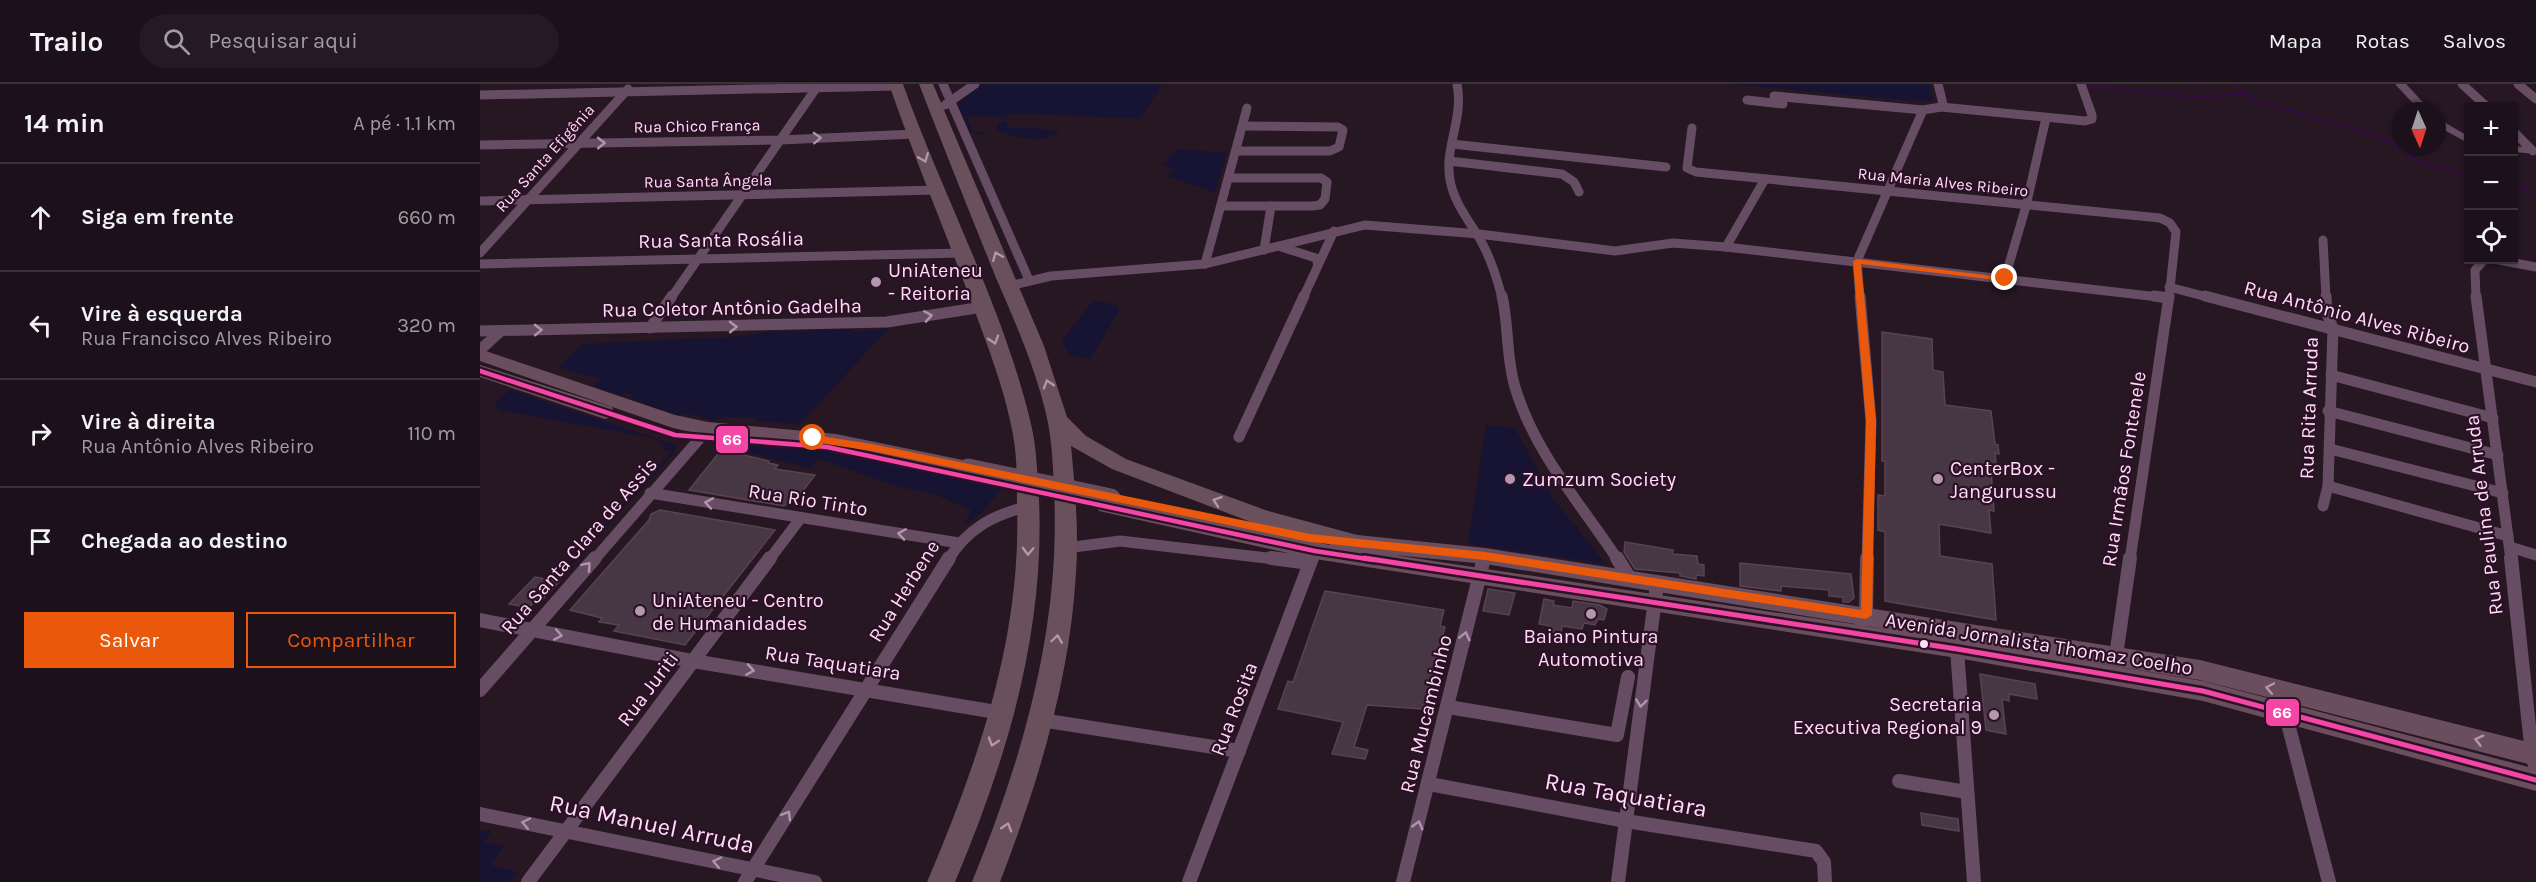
<!DOCTYPE html>
<html lang="pt">
<meta charset="utf-8">
<style>
:root{--surface:#1c111a;--page:#251a23;--text:#f1f3f6;--muted:#a09da2;--line:#3a3139;--accent:#ea580c}
body{margin:0;font-family:Karla,sans-serif;background:var(--page);color:var(--text)}
.controls{position:absolute;right:18px;top:18px;display:grid;overflow:hidden;border-radius:0px;box-shadow:0 2px 4px #0004}
.controls button{width:54px;height:54px;display:grid;place-items:center;padding:0;border:0;border-bottom:2px solid var(--line);background:var(--surface);color:var(--text);font:30px sans-serif}
.compass{position:absolute;left:1912px;top:18px;width:54px;height:54px;border-radius:50%;background:var(--surface);box-shadow:0 2px 4px #0004;rotate:177deg}
.stop{position:absolute;width:18px;height:18px;margin:-14px;border:4px solid #ea580c;border-radius:50%;background:#fff}
.stop.end{background:#ea580c;border-color:#fff;box-shadow:0 2px 6px #0008}
.list{margin:0;padding:0;list-style:none}
h2{display:flex;justify-content:space-between;align-items:center;height:78px;margin:0;padding:0 24px;font-size:26px}
h2 small{font-size:20px;font-weight:400;color:var(--muted)}
.list li{display:grid;grid-template-columns:39px 1fr auto;gap:18px;align-items:center;box-sizing:border-box;height:108px;padding:0 24px;border-top:2px solid var(--line)}
.list b{display:block;font-size:22px;white-space:nowrap}
.list p{margin:0;font-size:20px;white-space:nowrap;color:var(--muted)}
.list em{font-size:20px;font-style:normal;color:var(--muted)}
.actions{display:flex;gap:12px;padding:18px 24px}
.actions a{flex:1;padding:14px 0;border:2px solid var(--accent);border-radius:0px;text-align:center;font-size:21px;color:var(--accent)}
.actions .main{background:var(--accent);color:#fff}
.icon{flex:none;width:33px;height:33px;fill:none;stroke:currentColor;stroke-width:2;stroke-linecap:round;stroke-linejoin:round}
.map{position:relative;flex:none;width:2056px;height:798px;overflow:hidden}
header{display:flex;align-items:center;gap:36px;box-sizing:border-box;height:84px;padding:0 30px;background:var(--surface);border-bottom:2px solid var(--line)}
header strong{font-size:28px}
nav{display:flex;gap:33px;margin-inline-start:auto;font-size:21px}
.search{width:420px;height:54px;background:var(--page);display:flex;align-items:center;gap:15px;box-sizing:border-box;padding:0 21px;border-radius:33px;color:var(--muted);font-size:22px}
main{display:flex}
aside{flex:1;background:var(--surface)}
.map>svg:first-child{display:block}
.green{fill:#171433}
.lines{fill:none;stroke-linecap:round;stroke-linejoin:round}
.stream{stroke:#360b48;stroke-width:2}
.building{fill:#473643;stroke:#594253;stroke-width:1.5}
.minor-far2{stroke:#674d63;stroke-width:9}
.minor-far1{stroke:#674d63;stroke-width:11}
.minor{stroke:#674d63;stroke-width:14}
.tertiary{fill:#674d63;fill-rule:evenodd}
.primary{fill:#6b4e5e;fill-rule:evenodd}
.trunk{fill:#69505b;fill-rule:evenodd}
.primary-bridge{stroke:#6b4e5e;stroke-width:19}
.bus-1-far1-casing{stroke:#2c1126;stroke-width:9}
.bus-1-casing{stroke:#2c1126;stroke-width:10}
.bus-1-far1{stroke:#f346a5;stroke-width:4.5}
.bus-1{stroke:#f346a5;stroke-width:5}
.oneway{stroke:#b394ae}
.oneway2{stroke:#b496aa}
.oneway3{stroke:#b595ac}
.route{fill:#ea580c}
.poi-dot{fill:#b397ae;stroke:#2c1126;stroke-width:2}
.bus-dot{fill:#ffdcf9;stroke:#2c1126;stroke-width:2}
.labels{text-anchor:middle;dominant-baseline:central;stroke-width:4.5;stroke-linejoin:round;paint-order:stroke}
.far-street-label{font-size:16px;fill:#ffdcf9;stroke:#2c1126}
.street-label{font-size:20px;fill:#ffdcf9;stroke:#2c1126}
.poi-label{font-size:20px;fill:#ffdcf9;stroke:#2c1126;text-anchor:start}
.near-street-label{font-size:24px;fill:#ffdcf9;stroke:#2c1126}
.line-badge{stroke:#2c1126;stroke-width:2}
.badge-label{font-size:16px;text-anchor:middle;font-weight:bold;fill:#fff}
</style>
<header>
<strong>Trailo</strong>
<div class="search"><svg class="icon" aria-label="search" viewBox="0 0 24 24"><circle cx="10" cy="10" r="6"/><path d="M15 15l6 6"/></svg>Pesquisar aqui</div>
<nav><a>Mapa</a><a>Rotas</a><a>Salvos</a></nav>
</header>
<main>
<aside>
<h2>14 min<small>A pé · 1.1 km</small></h2>
<ul class="list">
<li><svg class="icon" aria-label="ahead" viewBox="0 0 24 24"><path d="M12 20V5M6 11l6-6 6 6"/></svg><div><b>Siga em frente</b></div><em>660 m</em></li>
<li><svg class="icon" aria-label="left" viewBox="0 0 24 24"><path d="M17 20v-9H6M10 6l-5 5 5 5"/></svg><div><b>Vire à esquerda</b><p>Rua Francisco Alves Ribeiro</p></div><em>320 m</em></li>
<li><svg class="icon" aria-label="right" viewBox="0 0 24 24"><path d="M7 20v-9h11M14 6l5 5-5 5"/></svg><div><b>Vire à direita</b><p>Rua Antônio Alves Ribeiro</p></div><em>110 m</em></li>
<li><svg class="icon" aria-label="arrive" viewBox="0 0 24 24"><path d="M6 21V4h12l-3 4 3 4H6"/></svg><div><b>Chegada ao destino</b></div></li>
</ul>
<div class="actions"><a class="main">Salvar</a><a>Compartilhar</a></div>
</aside>
<div class="map">
<svg width="2056" height="798" viewBox="0 0 2056 798">
<rect width="100%" height="100%" fill="#261722"/>
<g class="green">
<path d="M 499,0 L 682,0 L 661,35 L 530,29 L 524,37 L 529,38 L 526,43 L 579,46 C 567,64 531,52 516,46 L 518,38 L 522,38 L 525,33 L 486,32 L 493,47 L 504,48 L 506,52 L 490,48 L 477,20 Z"/>
<polygon points="1250,0 1449,0 1453,14 1450,17 1423,16"/>
<polygon points="697,65 747,69 735,109 688,92 694,86 683,81"/>
<polygon points="620,217 638,222 639,227 610,275 589,271 582,256 612,218"/>
<polygon points="409,244 320,340 275,337 277,333 244,333 234,337 206,329 199,332 151,315 154,311 146,309 142,312 113,302 120,295 78,283 103,260 266,252 285,248 372,245 374,248"/>
<polygon points="31,306 196,361 196,367 77,497 74,497 163,397 158,394 160,390 168,392 192,368 183,366 182,359 173,354 18,326 15,318"/>
<polygon points="1006,341 1035,344 1072,413 1126,480 988,460"/>
<polygon points="267,360 363,369 523,403 500,430 484,441 491,426 454,410 419,403 339,375 330,385 248,363"/>
<polygon points="0,746 11,748 4,758 24,762 10,781 38,788 30,798 0,798"/>
</g>
<g class="lines">
<g class="stream">
<polyline points="1756,0 1765,10 1778,17 1894,51 1921,63"/>
<polyline points="1611,2 1715,13 1764,10"/>
<polyline points="1922,63 1936,77 1988,90"/>
<polyline points="2034,102 2056,109"/>
</g>
</g>
<g class="building">
<polygon points="1402,248 1452,255 1453,286 1463,288 1465,321 1511,327 1515,360 1518,361 1519,370 1515,369 1517,387 1511,386 1514,427 1509,426 1511,449 1459,440 1460,472 1512,480 1516,536 1405,517 1405,448 1398,446 1398,411 1405,412 1405,377 1402,377"/>
<polygon points="241,366 289,377 288,379 298,381 295,385 335,391 319,412 304,422 209,406"/>
<polygon points="180,426 295,446 205,561 134,547 139,541 119,538 122,534 90,526 169,436 171,430"/>
<polygon points="1145,458 1193,466 1192,470 1217,472 1218,480 1224,481 1224,492 1216,491 1216,495 1200,492 1200,489 1155,485 1144,468"/>
<polygon points="1260,479 1371,490 1374,514 1369,518 1363,518 1363,513 1349,512 1349,506 1301,502 1301,507 1260,502"/>
<polygon points="55,493 79,498 58,520 53,519 49,524 29,520"/>
<polygon points="1008,505 1035,509 1029,531 1003,527"/>
<polygon points="845,507 964,526 960,542 965,543 943,625 887,621 874,663 888,666 885,675 852,670 863,638 798,625 808,597 813,598"/>
<polygon points="1064,515 1074,517 1073,521 1092,524 1093,517 1120,521 1127,525 1124,536 1118,535 1115,541 1104,539 1102,545 1082,542 1081,551 1069,548 1070,542 1059,540"/>
<polygon points="1500,590 1555,600 1557,615 1529,610 1529,617 1522,615 1526,650 1506,646"/>
<polygon points="1441,729 1478,735 1479,747 1442,741"/>
</g>
<g class="lines">
<g class="minor-far2">
<polyline points="463,0 549,196"/>
<path d="M 977,0 C 984,35 964,63 970,96 C 974,119 990,138 1001,157 C 1011,175 1017,194 1022,214"/>
<polyline points="1982,0 2006,22"/>
<polyline points="2038,0 2056,15"/>
<polyline points="0,11 416,2"/>
<polyline points="1294,12 1443,26 1461,23 1463,20 1458,0"/>
<polyline points="1267,16 1303,20"/>
<polyline points="465,21 495,0"/>
<polyline points="1461,23 1605,37 1612,35 1612,31 1601,0"/>
<polyline points="1212,44 1207,84 1216,88 1680,134 1690,139 1696,148 1689,214"/>
<polyline points="2034,48 2053,67"/>
<polyline points="972,60 1186,83"/>
<polyline points="0,61 300,56 435,50"/>
<polyline points="756,67 850,67 859,63 863,46 858,43 764,42"/>
<polyline points="969,77 1082,90 1094,98 1099,108"/>
<polyline points="0,117 457,106"/>
<polyline points="741,122 832,122 840,121 845,115 847,98 841,94 749,94"/>
<polyline points="1843,156 1846,214"/>
<polyline points="801,163 836,174 838,181"/>
<polyline points="1246,163 1285,95"/>
<polyline points="784,166 791,122"/>
<polyline points="0,169 148,5"/>
<polyline points="2019,176 2056,183"/>
<polyline points="0,180 482,169"/>
<polyline points="725,180 767,24"/>
<polyline points="1525,194 1546,122 1566,34"/>
<polyline points="529,202 571,192 725,180 885,141 999,150 1135,167 1193,159 1246,163 1687,214"/>
<polyline points="1689,203 1731,214"/>
<polyline points="191,214 339,0"/>
<polyline points="823,214 854,147"/>
<polyline points="1380,214 1377,177 1443,26"/>
<polyline points="1996,214 1995,186 2004,176"/>
</g>
<g class="minor-far1">
<path d="M 1022,212 C 1029,242 1026,274 1035,303 C 1054,368 1101,420 1138,476"/>
<polyline points="1380,212 1391,337 1387,476"/>
<polyline points="1674,212 1689,214"/>
<polyline points="1725,212 2056,298"/>
<polyline points="1996,212 2031,476"/>
<polyline points="170,244 192,212"/>
<polyline points="0,247 407,238 503,223"/>
<polyline points="0,266 21,247"/>
<polyline points="1851,291 2013,334"/>
<polyline points="1848,327 2018,371"/>
<polyline points="759,353 824,212"/>
<polyline points="1850,365 2023,409"/>
<polyline points="1848,402 2028,452"/>
<polyline points="170,409 479,459"/>
<polyline points="1843,422 1848,402 1853,244 1847,230 1846,212"/>
<polyline points="2030,463 2056,471"/>
<polyline points="586,464 640,457 804,476"/>
<polyline points="114,476 228,345"/>
<polyline points="289,476 320,435"/>
<path d="M 468,476 C 488,444 513,431 549,422"/>
<polyline points="832,476 835,467"/>
<polyline points="1004,476 1005,472"/>
<polyline points="1650,476 1689,212"/>
</g>
<g class="minor">
<polyline points="791,474 830,479"/>
<polyline points="1137,474 1150,495"/>
<polyline points="2031,474 2052,670 2056,685"/>
<polyline points="0,536 213,577 522,629"/>
<polyline points="1381,537 1386,531 1387,474"/>
<polyline points="1477,565 1494,798"/>
<polyline points="1636,572 1650,474"/>
<polyline points="0,606 115,474"/>
<polyline points="968,623 1137,651 1148,593"/>
<polyline points="1805,628 1849,798"/>
<polyline points="561,636 759,667"/>
<polyline points="1419,697 1487,708"/>
<polyline points="949,700 1146,737 1336,767 1344,778 1345,798"/>
<polyline points="0,730 335,798"/>
<polyline points="48,798 290,474"/>
<polyline points="265,798 469,474"/>
<polyline points="709,798 832,474"/>
<polyline points="923,798 1004,474"/>
<polyline points="1138,798 1177,500"/>
</g>
<g class="tertiary">
<polygon points="1915,0 1926,0 1951,27 1940,27"/>
<polygon points="1957,34 1988,52 1988,59 1957,42"/>
<polygon points="2034,62 2056,64 2056,70 2034,68"/>
</g>
<g class="primary">
<polygon points="0,265 195,331 228,338 356,350 488,377 495,379 498,384 495,389 488,391 356,364 228,352 193,344 0,277"/>
<polygon points="0,281 132,323 134,328 132,333 125,335 0,293"/>
<path d="M 626,414 L 850,461 L 848,457 L 851,451 L 858,449 L 1005,464 L 1720,576 L 2056,660 L 2056,682 L 1720,596 L 1574,572 L 1723,597 L 2056,685 L 2056,707 L 1723,617 L 1477,574 L 835,475 L 619,427 L 616,422 L 619,417 ZM 914,471 L 1005,480 L 1412,546 Z"/>
</g>
<g class="trunk">
<path d="M 409,0 L 423,0 C 463,112 524,225 551,340 C 557,364 557,391 559,416 C 565,550 526,677 475,798 L 447,798 C 499,676 542,552 537,418 C 537,392 537,366 531,341 C 523,302 508,263 494,225 C 466,149 435,76 409,0 Z"/>
<path d="M 439,0 L 453,0 L 564,262 L 587,333 L 606,352 L 646,375 L 788,427 L 881,452 L 884,458 L 881,464 L 873,467 L 776,440 L 632,385 L 591,362 C 595,404 599,447 596,489 C 590,596 558,699 520,798 L 492,798 C 543,673 581,543 574,406 C 573,382 572,357 567,334 C 556,285 536,240 516,194 C 490,129 464,65 439,0 Z"/>
</g>
<polyline class="primary-bridge" points="488,384 631,414"/>
<defs>
<polyline id="bus-1-far1" points="0,287 195,351 347,363 835,467 894,476"/>
<polyline id="bus-1" points="884,474 1477,565 1723,607 2056,696"/>
</defs>
<use href="#bus-1-far1" class="bus-1-far1-casing"/>
<use href="#bus-1" class="bus-1-casing"/>
<use href="#bus-1-far1" class="bus-1-far1"/>
<use href="#bus-1" class="bus-1"/>
</g>
<defs><path id="oneway-chevron" d="M-2-3.5L2.5 0L-2 3.5" fill="none" stroke-width="1.6" stroke-linecap="round" stroke-linejoin="round" transform="scale(1.5)"/></defs>
<g class="oneway">
<use href="#oneway-chevron" transform="translate(337 54) rotate(-2)"/>
<use href="#oneway-chevron" transform="translate(121 59) rotate(-1)"/>
<use href="#oneway-chevron" transform="translate(448 232) rotate(-9)"/>
<use href="#oneway-chevron" transform="translate(253 243) rotate(-1)"/>
<use href="#oneway-chevron" transform="translate(58 246) rotate(-1)"/>
<use href="#oneway-chevron" transform="translate(229 419) rotate(-170)"/>
<use href="#oneway-chevron" transform="translate(422 450) rotate(-171)"/>
<use href="#oneway-chevron" transform="translate(107 482) rotate(-49)"/>
<use href="#oneway-chevron" transform="translate(78 551) rotate(11)"/>
<use href="#oneway-chevron" transform="translate(985 552) rotate(-76)"/>
<use href="#oneway-chevron" transform="translate(270 586) rotate(9)"/>
<use href="#oneway-chevron" transform="translate(1161 619) rotate(97)"/>
<use href="#oneway-chevron" transform="translate(307 731) rotate(-58)"/>
<use href="#oneway-chevron" transform="translate(46 739) rotate(-168)"/>
<use href="#oneway-chevron" transform="translate(938 741) rotate(-75)"/>
<use href="#oneway-chevron" transform="translate(237 778) rotate(-168)"/>
</g>
<g class="oneway2">
<use href="#oneway-chevron" transform="translate(444 74) rotate(68)"/>
<use href="#oneway-chevron" transform="translate(517 172) rotate(-112)"/>
<use href="#oneway-chevron" transform="translate(514 256) rotate(72)"/>
<use href="#oneway-chevron" transform="translate(568 300) rotate(-107)"/>
<use href="#oneway-chevron" transform="translate(737 417) rotate(-161)"/>
<use href="#oneway-chevron" transform="translate(548 467) rotate(92)"/>
<use href="#oneway-chevron" transform="translate(577 555) rotate(-82)"/>
<use href="#oneway-chevron" transform="translate(513 658) rotate(108)"/>
<use href="#oneway-chevron" transform="translate(527 743) rotate(-73)"/>
</g>
<g class="oneway3">
<use href="#oneway-chevron" transform="translate(1790 604) rotate(-168)"/>
<use href="#oneway-chevron" transform="translate(1999 656) rotate(-165)"/>
</g>
<polygon class="route" points="1377,175 1529,194 1525,197 1381,180 1396,337 1392,531 1386,535 1005,476 830,458 392,367 333,358 328,354 333,351 392,360 830,450 1005,468 1381,526 1386,337 1373,177"/>
<g class="poi-dot">
<circle cx="396" cy="198" r="6"/>
<circle cx="1030" cy="395" r="6"/>
<circle cx="1458" cy="395" r="6"/>
<circle cx="160" cy="527" r="6"/>
<circle cx="1111" cy="530" r="6"/>
<circle cx="1514" cy="631" r="6"/>
</g>
<circle class="bus-dot" cx="1444" cy="560" r="5"/>
<g class="labels">
<g class="far-street-label">
<text transform="translate(217 42) rotate(-1)">Rua Chico França</text>
<text transform="translate(65 74) rotate(-48)">Rua Santa Efigênia</text>
<text transform="translate(228 97) rotate(-1)">Rua Santa Ângela</text>
<text transform="translate(1463 98) rotate(6)">Rua Maria Alves Ribeiro</text>
</g>
<g class="street-label">
<text transform="translate(241 156) rotate(-1)">Rua Santa Rosália</text>
<text transform="translate(252 224) rotate(-1)">Rua Coletor Antônio Gadelha</text>
<text transform="translate(1877 233) rotate(15)">Rua Antônio Alves Ribeiro</text>
<text transform="translate(1829 324) rotate(-88)">Rua Rita Arruda</text>
<text transform="translate(1644 385) rotate(-81)">Rua Irmãos Fontenele</text>
<text transform="translate(328 416) rotate(9)">Rua Rio Tinto</text>
<text transform="translate(2004 431) rotate(-97)">Rua Paulina de Arruda</text>
<text transform="translate(99 462) rotate(-49)">Rua Santa Clara de Assis</text>
<text transform="translate(424 507) rotate(-58)">Rua Herbene</text>
<text transform="translate(1559 560) rotate(9)">Avenida Jornalista Thomaz Coelho</text>
<text transform="translate(353 579) rotate(9)">Rua Taquatiara</text>
<text transform="translate(168 605) rotate(-53)">Rua Juriti</text>
<text transform="translate(754 625) rotate(-69)">Rua Rosita</text>
<text transform="translate(946 630) rotate(-76)">Rua Mucambinho</text>
</g>
<g class="poi-label">
<text x="408" y="186">UniAteneu<tspan x="408" dy="23">- Reitoria</tspan></text>
<text x="1470" y="384">CenterBox -<tspan x="1470" dy="23">Jangurussu</tspan></text>
<text x="1042" y="395">Zumzum Society</text>
<text x="172" y="516">UniAteneu - Centro<tspan x="172" dy="23">de Humanidades</tspan></text>
<text x="1111" y="552" text-anchor="middle">Baiano Pintura<tspan x="1111" dy="23">Automotiva</tspan></text>
<text x="1502" y="620" text-anchor="end">Secretaria<tspan x="1502" dy="23">Executiva Regional 9</tspan></text>
</g>
<g class="near-street-label">
<text transform="translate(1146 711) rotate(10)">Rua Taquatiara</text>
<text transform="translate(172 740) rotate(12)">Rua Manuel Arruda</text>
</g>
</g>
<g class="line-badge">
<rect x="235" y="341" width="34" height="29" rx="6" fill="#f346a5"/>
<rect x="1785" y="614" width="35" height="29" rx="6" fill="#f346a5"/>
</g>
<g class="badge-label">
<text x="252" y="361">66</text>
<text x="1802" y="634">66</text>
</g>
</svg>
<div class="controls">
<button>+</button>
<button>−</button>
<button><svg class="icon" aria-label="locate" viewBox="0 0 24 24"><circle cx="12" cy="12" r="6"/><path d="M12 2v4M12 18v4M2 12h4M18 12h4"/></svg></button>
</div>
<svg class="compass" viewBox="-18 -18 36 36"><path d="M0-13l5 13h-10z" fill="#e53935"/><path d="M0 13l5-13h-10z" fill="#a09da2"/></svg>
<div class="stop" style="left:333px;top:354px"></div>
<div class="stop end" style="left:1525px;top:194px"></div>
</div>
</main>
